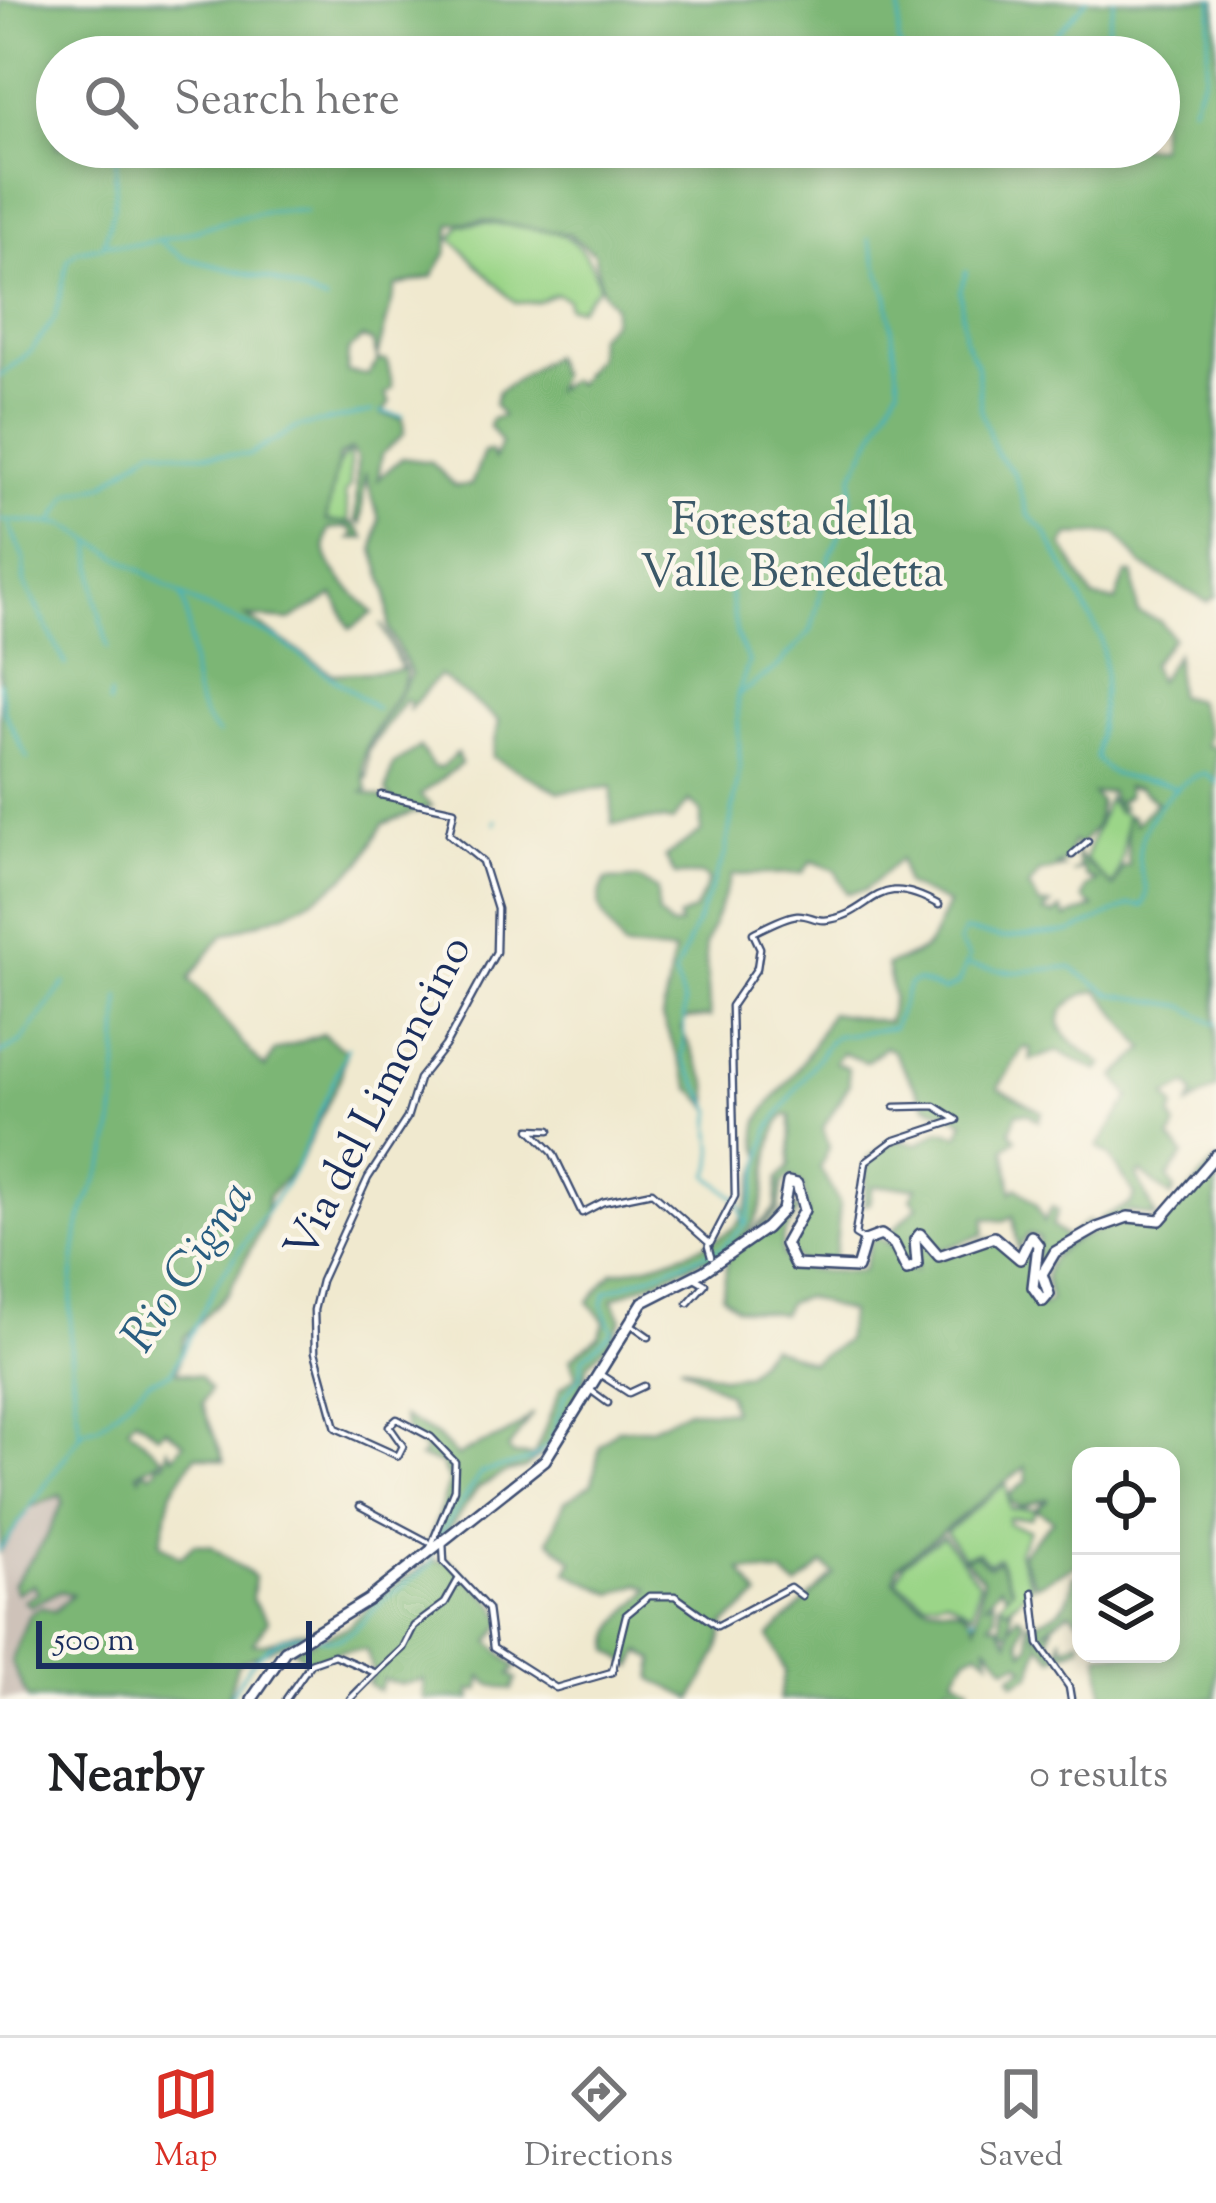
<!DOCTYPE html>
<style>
:root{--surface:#fff;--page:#f2f2f2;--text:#202124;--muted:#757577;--line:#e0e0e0;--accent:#d93025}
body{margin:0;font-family:"Sorts Mill Goudy",serif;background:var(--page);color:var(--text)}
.controls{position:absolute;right:36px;bottom:36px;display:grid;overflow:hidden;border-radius:24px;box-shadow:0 6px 18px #0003}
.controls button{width:108px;height:108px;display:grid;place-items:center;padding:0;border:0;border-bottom:3px solid var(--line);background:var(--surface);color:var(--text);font:60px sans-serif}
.scale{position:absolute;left:36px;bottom:30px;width:276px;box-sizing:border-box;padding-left:12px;border:6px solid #1b2f5e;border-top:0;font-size:33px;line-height:42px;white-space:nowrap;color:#1b2f5e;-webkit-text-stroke:9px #fbf7ec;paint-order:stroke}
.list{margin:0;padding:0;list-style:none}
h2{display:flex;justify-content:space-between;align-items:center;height:156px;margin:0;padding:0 48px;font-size:51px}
h2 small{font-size:39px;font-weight:400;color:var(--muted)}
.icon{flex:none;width:66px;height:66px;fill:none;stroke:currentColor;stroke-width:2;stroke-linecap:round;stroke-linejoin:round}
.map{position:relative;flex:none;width:1216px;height:1699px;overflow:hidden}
.search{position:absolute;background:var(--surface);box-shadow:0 6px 18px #0003;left:36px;right:36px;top:36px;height:132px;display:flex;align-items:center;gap:30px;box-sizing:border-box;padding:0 42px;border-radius:66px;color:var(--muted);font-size:45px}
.sheet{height:336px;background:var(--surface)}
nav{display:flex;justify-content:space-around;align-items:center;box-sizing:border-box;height:168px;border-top:3px solid var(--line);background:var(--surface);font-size:33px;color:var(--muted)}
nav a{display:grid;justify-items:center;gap:6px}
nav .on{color:var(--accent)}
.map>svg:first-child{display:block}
.industrial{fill:#cec2b9}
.green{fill:#9bd588;stroke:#5b8273;stroke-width:3}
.forest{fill:#7cb674;stroke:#4c7269;stroke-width:3;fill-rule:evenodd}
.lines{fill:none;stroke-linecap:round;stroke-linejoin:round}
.stream{stroke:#43b2be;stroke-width:3}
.street-casing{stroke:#3b4b6f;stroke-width:9}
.secondary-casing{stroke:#3b4b6f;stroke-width:14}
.street{stroke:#fff;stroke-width:4.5}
.secondary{stroke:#fff;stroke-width:9}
.street-bridge-casing{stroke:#3b4b6f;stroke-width:9;stroke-linecap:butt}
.street-bridge{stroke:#fff;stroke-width:4.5}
.labels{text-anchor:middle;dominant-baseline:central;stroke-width:9;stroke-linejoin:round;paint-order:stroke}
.park-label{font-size:45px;fill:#3b5868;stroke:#fbf7ec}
.street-label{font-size:45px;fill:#1b2f5e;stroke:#fbf7ec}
.water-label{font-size:48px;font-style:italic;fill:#295d80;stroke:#fbf7ec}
</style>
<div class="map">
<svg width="1216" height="1699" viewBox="0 0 1216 1699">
<rect width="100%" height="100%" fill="#fbf7ec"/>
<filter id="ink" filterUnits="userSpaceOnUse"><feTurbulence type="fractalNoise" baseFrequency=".00833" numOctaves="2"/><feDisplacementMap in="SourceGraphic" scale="24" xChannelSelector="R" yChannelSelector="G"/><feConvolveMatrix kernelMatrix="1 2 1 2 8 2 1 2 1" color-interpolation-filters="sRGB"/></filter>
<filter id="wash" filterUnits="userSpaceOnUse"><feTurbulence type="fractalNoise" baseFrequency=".004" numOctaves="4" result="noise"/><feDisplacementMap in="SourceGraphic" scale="48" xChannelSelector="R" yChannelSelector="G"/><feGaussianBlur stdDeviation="2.7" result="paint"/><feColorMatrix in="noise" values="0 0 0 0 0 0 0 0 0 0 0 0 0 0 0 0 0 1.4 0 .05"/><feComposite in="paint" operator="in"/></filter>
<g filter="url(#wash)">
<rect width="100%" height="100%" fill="#f0e9cf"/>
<polygon class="industrial" points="61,1466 145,1574 33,1699 0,1699 0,1508"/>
<g class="green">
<path d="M 481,223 C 538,228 583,222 599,286 L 579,308 L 568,307 L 567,299 L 556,294 L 538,302 L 515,303 L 452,239 L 460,225 Z"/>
<path d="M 350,451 L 350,487 L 345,493 L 349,522 L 324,523 C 327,498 330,467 350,451 Z"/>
<path d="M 1108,798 L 1116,811 L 1127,815 C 1122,840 1126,860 1112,887 L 1085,859 Z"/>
<polygon points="1006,1483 1010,1509 1036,1509 1031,1518 1008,1518 1009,1524 1029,1530 1018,1552 1031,1586 1008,1609 1000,1604 1012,1587 998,1558 988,1563 978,1552 963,1557 946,1532"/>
<polygon points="943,1536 979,1583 973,1613 946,1598 925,1601 897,1581 905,1562"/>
</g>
<g class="forest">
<path d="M 0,0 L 1216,0 L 1216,596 L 1207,602 L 1142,565 L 1116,533 L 1070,535 L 1063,545 L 1093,598 L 1116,601 L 1126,574 L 1133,574 L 1138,613 L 1160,621 L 1173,638 L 1151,664 L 1158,681 L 1176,654 L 1177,695 L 1196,700 L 1208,732 L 1207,746 L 1216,747 L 1216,1088 L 1189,1105 L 1194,1093 L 1188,1085 L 1166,1096 L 1175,1107 L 1171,1117 L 1176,1127 L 1170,1139 L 1184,1155 L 1168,1177 L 1175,1191 L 1171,1197 L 1141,1172 L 1137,1176 L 1156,1217 L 1130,1211 L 1102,1225 L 1100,1218 L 1130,1204 L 1135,1195 L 1109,1155 L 1098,1147 L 1130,1097 L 1115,1077 L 1145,1049 L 1099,991 C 1080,991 1048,1012 1065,1034 C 1074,1046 1091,1056 1103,1065 L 1098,1071 L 1058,1051 L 1031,1060 L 1030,1048 L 1023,1048 L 998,1088 L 1042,1112 L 1038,1121 L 1028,1113 L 1017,1113 L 1010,1131 L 1016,1139 L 1005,1148 L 1012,1192 L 1017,1187 L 1036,1204 L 1044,1222 L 1052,1207 L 1058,1210 L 1052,1226 L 1067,1238 L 1088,1221 L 1094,1224 L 1048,1255 L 1040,1269 L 1041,1294 L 1034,1275 L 1039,1238 L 1028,1234 L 1018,1250 L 1013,1216 L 1003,1221 L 985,1218 L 984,1234 L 940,1251 L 922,1229 L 914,1236 L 916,1258 L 905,1263 L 888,1235 L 918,1206 L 911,1198 L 917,1187 L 873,1186 L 870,1203 L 864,1205 L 868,1157 L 896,1140 L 918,1144 L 940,1130 L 959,1135 L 964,1120 L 926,1105 L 893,1051 L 885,1047 L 866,1062 L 842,1053 L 835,1062 L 848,1068 L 849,1085 L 823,1128 L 829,1148 L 820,1168 L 840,1205 L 834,1265 L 801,1263 L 787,1249 L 807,1212 L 803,1186 L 791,1176 L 783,1183 L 779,1210 L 737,1246 L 776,1208 L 778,1179 L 790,1166 L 791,1116 L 785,1115 C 763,1140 772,1185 758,1215 C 750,1234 728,1249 712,1262 L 705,1259 L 612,1299 L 622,1319 L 612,1339 L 588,1364 L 582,1388 L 540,1456 L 525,1468 L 507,1472 L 478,1488 L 448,1531 L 430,1542 L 449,1481 L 441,1464 L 419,1458 L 425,1452 L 406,1431 L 403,1417 L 437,1436 L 457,1457 C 487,1436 499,1447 533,1413 L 508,1449 L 513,1455 L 534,1456 L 561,1388 L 576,1376 L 570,1359 L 599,1336 L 605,1321 L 588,1302 L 613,1272 C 641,1270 724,1245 741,1219 C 751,1203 752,1177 763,1159 C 747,1125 764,1110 785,1086 C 802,1065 818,1037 830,1013 L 888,1022 L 893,996 L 887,965 C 936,948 925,951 948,904 L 905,884 L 900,859 L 865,890 L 847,893 L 835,870 L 812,861 L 802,873 L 732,875 L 705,945 L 710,1017 L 685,1019 L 681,1029 L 708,1083 L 710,1107 L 691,1089 L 662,1018 L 674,952 L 624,949 C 610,921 588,912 606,880 L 638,879 L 657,890 L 658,914 L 671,927 L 680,924 L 678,918 L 695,910 L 709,880 L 703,875 L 675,875 L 665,857 L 701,832 L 701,811 L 689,801 L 672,822 C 652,816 633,824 612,824 L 612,787 L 559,792 L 492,757 L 499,721 L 439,675 L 408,711 L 410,703 L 405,700 L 368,751 L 367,780 L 368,747 L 411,674 L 389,630 L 387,592 L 374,550 L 379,519 L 365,473 L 361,524 L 356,520 L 357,458 L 351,449 L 339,456 L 326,521 L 353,523 L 365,538 L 350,539 L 354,534 L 348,527 L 329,529 C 313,565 353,588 373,613 L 350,629 L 334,595 L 290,620 L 247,617 L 333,674 L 402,670 L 381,624 L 406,673 C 396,716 347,742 368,790 L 363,792 L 393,801 L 386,792 L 393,765 L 420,747 L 433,767 L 441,768 L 457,753 L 461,764 L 420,795 L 432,806 L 383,824 L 362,862 L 330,889 L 288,912 L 223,935 L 189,979 C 217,1009 236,1039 265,1068 L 274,1051 L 323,1034 L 346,1051 L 341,1076 L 298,1165 L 268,1197 L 262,1227 L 229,1291 L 184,1338 L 177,1372 L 200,1376 L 210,1390 L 202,1404 L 224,1461 L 196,1455 L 172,1491 L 160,1543 L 180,1557 L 194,1544 L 211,1546 L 254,1577 L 252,1600 L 268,1620 L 253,1643 C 273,1647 291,1628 311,1631 L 238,1663 L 227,1699 L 28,1699 L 11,1662 L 29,1614 L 41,1607 L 55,1611 L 72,1594 L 59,1591 L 30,1606 L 24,1601 L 38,1593 L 33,1584 L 17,1593 L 13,1584 L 45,1540 L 63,1502 L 61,1495 L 30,1507 L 0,1551 ZM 57,57 L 1159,57 L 1159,147 L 57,147 ZM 484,221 L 568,234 L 594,253 L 602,291 L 614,306 L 612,321 L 597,336 L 596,357 L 576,384 L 570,380 L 554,390 L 559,376 L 551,356 L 498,392 L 494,404 L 502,416 L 491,419 L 489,426 L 501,443 L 494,459 L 490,451 L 484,452 L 471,485 L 455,486 L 431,462 L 402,458 L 378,479 L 382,454 L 404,434 L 403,419 L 382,414 L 390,402 L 385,394 L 393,388 L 387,361 L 379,360 L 368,375 L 347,372 L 348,351 L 362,338 L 372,341 L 377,357 L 396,286 L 432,277 L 447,252 L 451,224 ZM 1126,787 L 1138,788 L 1157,802 L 1135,824 L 1132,816 L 1125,818 L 1129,866 L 1123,867 L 1113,887 L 1076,854 L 1080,868 L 1072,873 L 1083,868 L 1086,877 L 1097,881 L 1086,888 L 1083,899 L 1094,907 L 1066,918 L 1062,909 L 1054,915 L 1044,912 L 1051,905 L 1040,905 L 1029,887 L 1039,873 L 1063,868 L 1057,865 L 1066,861 L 1073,842 L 1078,845 L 1075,851 L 1096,826 L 1100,802 L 1093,794 L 1110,792 L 1117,812 L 1123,807 L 1118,802 L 1128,796 ZM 135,1418 L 158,1435 L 166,1429 L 184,1443 L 173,1457 L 168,1449 L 164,1463 L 156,1463 L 157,1469 L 150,1474 L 144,1470 L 140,1477 L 137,1473 L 163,1458 L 128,1427 Z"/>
<path d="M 1216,1160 L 1216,1699 L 1104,1699 L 1099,1654 L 1171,1654 L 1171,1456 L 1081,1456 L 1081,1563 L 1035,1585 L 1021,1554 L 1053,1520 L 1036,1509 L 1049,1498 L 1021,1507 L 1010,1502 L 1010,1494 L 1027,1481 L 1025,1467 L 898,1566 L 894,1581 C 902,1588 916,1601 927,1604 C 947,1609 964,1601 976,1625 L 983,1579 L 964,1558 L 976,1554 L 988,1566 L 999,1561 L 1012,1589 L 1006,1595 L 1000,1586 L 985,1605 L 994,1600 L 996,1615 L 990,1623 L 997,1624 L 1009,1641 L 1010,1631 L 1002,1631 L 1000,1604 L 1008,1609 L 1012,1604 L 1010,1628 L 1018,1615 L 1024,1620 L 1020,1641 L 1024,1652 L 1030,1645 L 1028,1623 L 1032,1621 L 1038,1640 L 1036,1622 C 1060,1615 1072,1601 1073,1576 L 1081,1578 L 1081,1621 L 1069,1611 L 1044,1631 L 1053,1626 L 1049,1640 L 1055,1651 L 1060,1649 L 1061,1636 L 1064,1647 L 1081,1639 L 1081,1646 L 1053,1658 L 1040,1644 L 1031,1675 L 1014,1683 L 1011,1676 L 1025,1667 L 1019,1662 L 1006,1667 L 986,1644 L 990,1659 L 979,1651 L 966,1657 L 954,1677 L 970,1686 L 969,1695 L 949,1684 L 934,1699 L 779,1699 L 785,1671 L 769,1636 L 834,1574 L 823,1564 L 797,1587 L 783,1574 L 741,1570 L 759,1597 L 725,1624 L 718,1652 L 693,1699 L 652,1679 L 655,1660 L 641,1651 L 633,1667 L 611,1651 C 609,1619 633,1610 650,1589 L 640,1584 L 613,1594 L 567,1572 L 573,1561 L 549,1540 L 565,1501 L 592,1484 L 600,1446 L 617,1429 L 650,1428 L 688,1410 L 732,1411 L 728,1394 L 679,1364 L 723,1377 L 746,1374 L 770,1346 L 811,1362 L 845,1341 L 849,1312 L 805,1297 L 788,1303 L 782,1314 L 737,1308 L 722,1295 L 728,1258 L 786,1211 L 800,1207 C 796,1221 783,1229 782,1242 C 776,1280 839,1270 863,1271 L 871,1241 L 878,1237 L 895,1248 L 899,1264 L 915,1271 L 920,1239 L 940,1258 L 990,1239 L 1020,1259 L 1030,1257 L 1030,1283 L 1043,1305 L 1050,1300 C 1049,1291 1045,1281 1046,1272 C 1051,1241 1108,1228 1133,1219 L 1144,1226 L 1164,1220 Z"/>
<polygon points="432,1561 450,1561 496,1605 504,1621 490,1642 516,1668 510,1674 517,1679 512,1690 491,1685 482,1676 480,1690 469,1691 472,1699 424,1699 424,1680 399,1684 383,1679 379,1691 367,1683 374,1674 366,1650 340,1651 310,1662 292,1649 348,1627 382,1593"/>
</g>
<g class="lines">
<g class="stream">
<polyline points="901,0 898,43 907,57"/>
<polyline points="317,57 374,44"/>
<polyline points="1035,57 1087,0"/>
<polyline points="1101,57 1114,0"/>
<polyline points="1192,106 1205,73 1213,0"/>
<polyline points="1011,151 1011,147"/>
<path d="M 107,243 C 158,256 241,202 306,212"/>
<polyline points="161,243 184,258 270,279 326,302"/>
<path d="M 966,272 L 960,291 L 965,341 L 977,365 L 981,411 L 997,455 L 1014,473 L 1028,515 L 1045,531 L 1101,638 L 1105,673 L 1096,758 C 1117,789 1147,773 1176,788"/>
<polyline points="0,376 31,351 55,318 68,260 77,251 103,246 114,208 117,147"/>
<polyline points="380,412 403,416"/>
<polyline points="0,520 64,524 199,605 276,638 377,709"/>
<polyline points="53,522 70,494 104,485 154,447 184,454 249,455 298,427 372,412"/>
<polyline points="9,524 24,559 24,582 66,665"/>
<polyline points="92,543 96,599 108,648"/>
<polyline points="726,568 737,637 749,662 738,693"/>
<path d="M 181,594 C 199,640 179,697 218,734"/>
<polyline points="0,682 4,711 28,759"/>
<polyline points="109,704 110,695"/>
<polyline points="495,823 496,820"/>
<polyline points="970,966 1016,972 1070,967 1111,994 1184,1006 1216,1024"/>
<polyline points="0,1054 21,1042 65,983"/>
<path d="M 744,1224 L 739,1201 L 709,1176 C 720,1153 707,1133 713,1111 L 683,1058 L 684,1005 L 675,974 L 725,855 L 740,767 L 737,696 L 777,667 L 811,631 L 830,556 L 849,514 L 853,475 L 899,385 L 888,298 L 869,239"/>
<path d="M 81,1434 C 67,1369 68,1298 78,1232 C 82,1201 104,1175 110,1145 C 119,1096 117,1045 120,996"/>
<path d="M 436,1541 L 481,1473 L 531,1460 L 549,1445 L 565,1396 L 581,1376 L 582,1359 L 613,1331 L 602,1304 L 606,1292 L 721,1248 L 747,1223 L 769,1129 L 828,1043 L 835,1036 L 893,1028 L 909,984 L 918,981 L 944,991 L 958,984 L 969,958 L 959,943 L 964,931 L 1002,938 L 1072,932 L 1130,905 L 1143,906 C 1152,888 1140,880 1139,861 C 1137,825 1171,782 1205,773 L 1216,782"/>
<polyline points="0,1550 84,1430 100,1425 149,1381 172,1372 218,1281 295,1170 348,1047"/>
<polyline points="972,1619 975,1617"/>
<path d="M 317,1638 C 352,1648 366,1613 389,1595 C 403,1584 418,1577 430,1565 L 434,1550"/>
<path d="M 229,1699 C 245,1669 264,1638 302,1634"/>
</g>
</g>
</g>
<g filter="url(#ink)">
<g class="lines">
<defs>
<g id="street">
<polyline points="381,795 454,811 449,834 482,861 497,909 496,952 445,1046 419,1079 407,1118 368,1178 321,1281 314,1310 315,1352 336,1428 398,1456 403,1446 389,1426 397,1419 431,1437 455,1462 454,1489 428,1553"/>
<polyline points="1072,855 1088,841"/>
<polyline points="550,1130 530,1129 553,1153 582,1213 603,1202 652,1192 708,1242"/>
<polyline points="865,1241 855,1235 866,1161 893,1141 957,1120 935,1106 895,1107"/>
<path d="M 708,1248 L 735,1196 L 731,1006 L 757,968 L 760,948 L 753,933 C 765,927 785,916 797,915 C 808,914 815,921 825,920 C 874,916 873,867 939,905"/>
<polyline points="688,1303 705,1284 693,1277"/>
<polyline points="629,1323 649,1337"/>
<polyline points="598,1373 629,1393 644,1386"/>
<polyline points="589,1389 608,1403"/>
<polyline points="360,1506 428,1542"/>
<polyline points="443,1541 444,1562 488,1609 493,1648 556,1688 612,1672 626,1615 649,1596 675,1596 717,1626 790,1587 802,1596"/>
<polyline points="1033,1592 1039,1644 1069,1687 1071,1699"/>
<polyline points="376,1673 403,1648 414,1626 445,1603 458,1580"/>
<polyline points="286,1699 311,1663 334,1655 376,1673 350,1699"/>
</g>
<polyline id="secondary" points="252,1699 285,1651 368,1600 545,1460 643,1302 704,1271 766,1228 783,1210 788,1182 797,1184 804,1210 785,1244 795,1265 857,1268 865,1241 881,1235 894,1244 907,1270 917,1264 915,1240 920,1234 939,1256 994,1237 1020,1259 1031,1236 1038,1245 1033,1287 1043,1301 1049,1294 1042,1274 1055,1252 1097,1228 1128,1217 1160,1220 1216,1155"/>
</defs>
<use href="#street" class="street-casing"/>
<use href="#secondary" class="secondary-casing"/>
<use href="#street" class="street"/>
<use href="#secondary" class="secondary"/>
<defs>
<polyline id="street-bridge" points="708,1246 711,1257"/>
</defs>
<use href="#street-bridge" class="street-bridge-casing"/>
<use href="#street-bridge" class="street-bridge"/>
</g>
</g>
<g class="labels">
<g class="park-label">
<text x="792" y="523">Foresta della<tspan x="792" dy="52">Valle Benedetta</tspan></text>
</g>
<g class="street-label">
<text transform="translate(381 1099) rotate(-63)">Via del Limoncino</text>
</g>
<g class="water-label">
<text transform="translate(190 1268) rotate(-56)">Rio Cigna</text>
</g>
</g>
</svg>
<div class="controls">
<button><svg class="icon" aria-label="locate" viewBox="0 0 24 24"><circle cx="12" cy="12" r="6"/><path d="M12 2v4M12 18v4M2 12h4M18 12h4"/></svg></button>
<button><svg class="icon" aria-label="layers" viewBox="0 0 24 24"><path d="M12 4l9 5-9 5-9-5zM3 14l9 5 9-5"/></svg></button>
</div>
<div class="scale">500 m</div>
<div class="search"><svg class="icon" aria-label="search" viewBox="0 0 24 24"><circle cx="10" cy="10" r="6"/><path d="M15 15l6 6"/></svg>Search here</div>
</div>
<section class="sheet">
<h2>Nearby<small>0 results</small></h2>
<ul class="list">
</ul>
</section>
<nav>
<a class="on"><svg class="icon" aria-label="map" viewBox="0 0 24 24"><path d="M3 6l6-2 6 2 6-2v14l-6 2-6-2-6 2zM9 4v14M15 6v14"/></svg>Map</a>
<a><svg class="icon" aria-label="directions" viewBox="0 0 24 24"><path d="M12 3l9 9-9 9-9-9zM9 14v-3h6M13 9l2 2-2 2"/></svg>Directions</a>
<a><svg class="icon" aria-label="saved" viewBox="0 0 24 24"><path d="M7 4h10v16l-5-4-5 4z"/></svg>Saved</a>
</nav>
